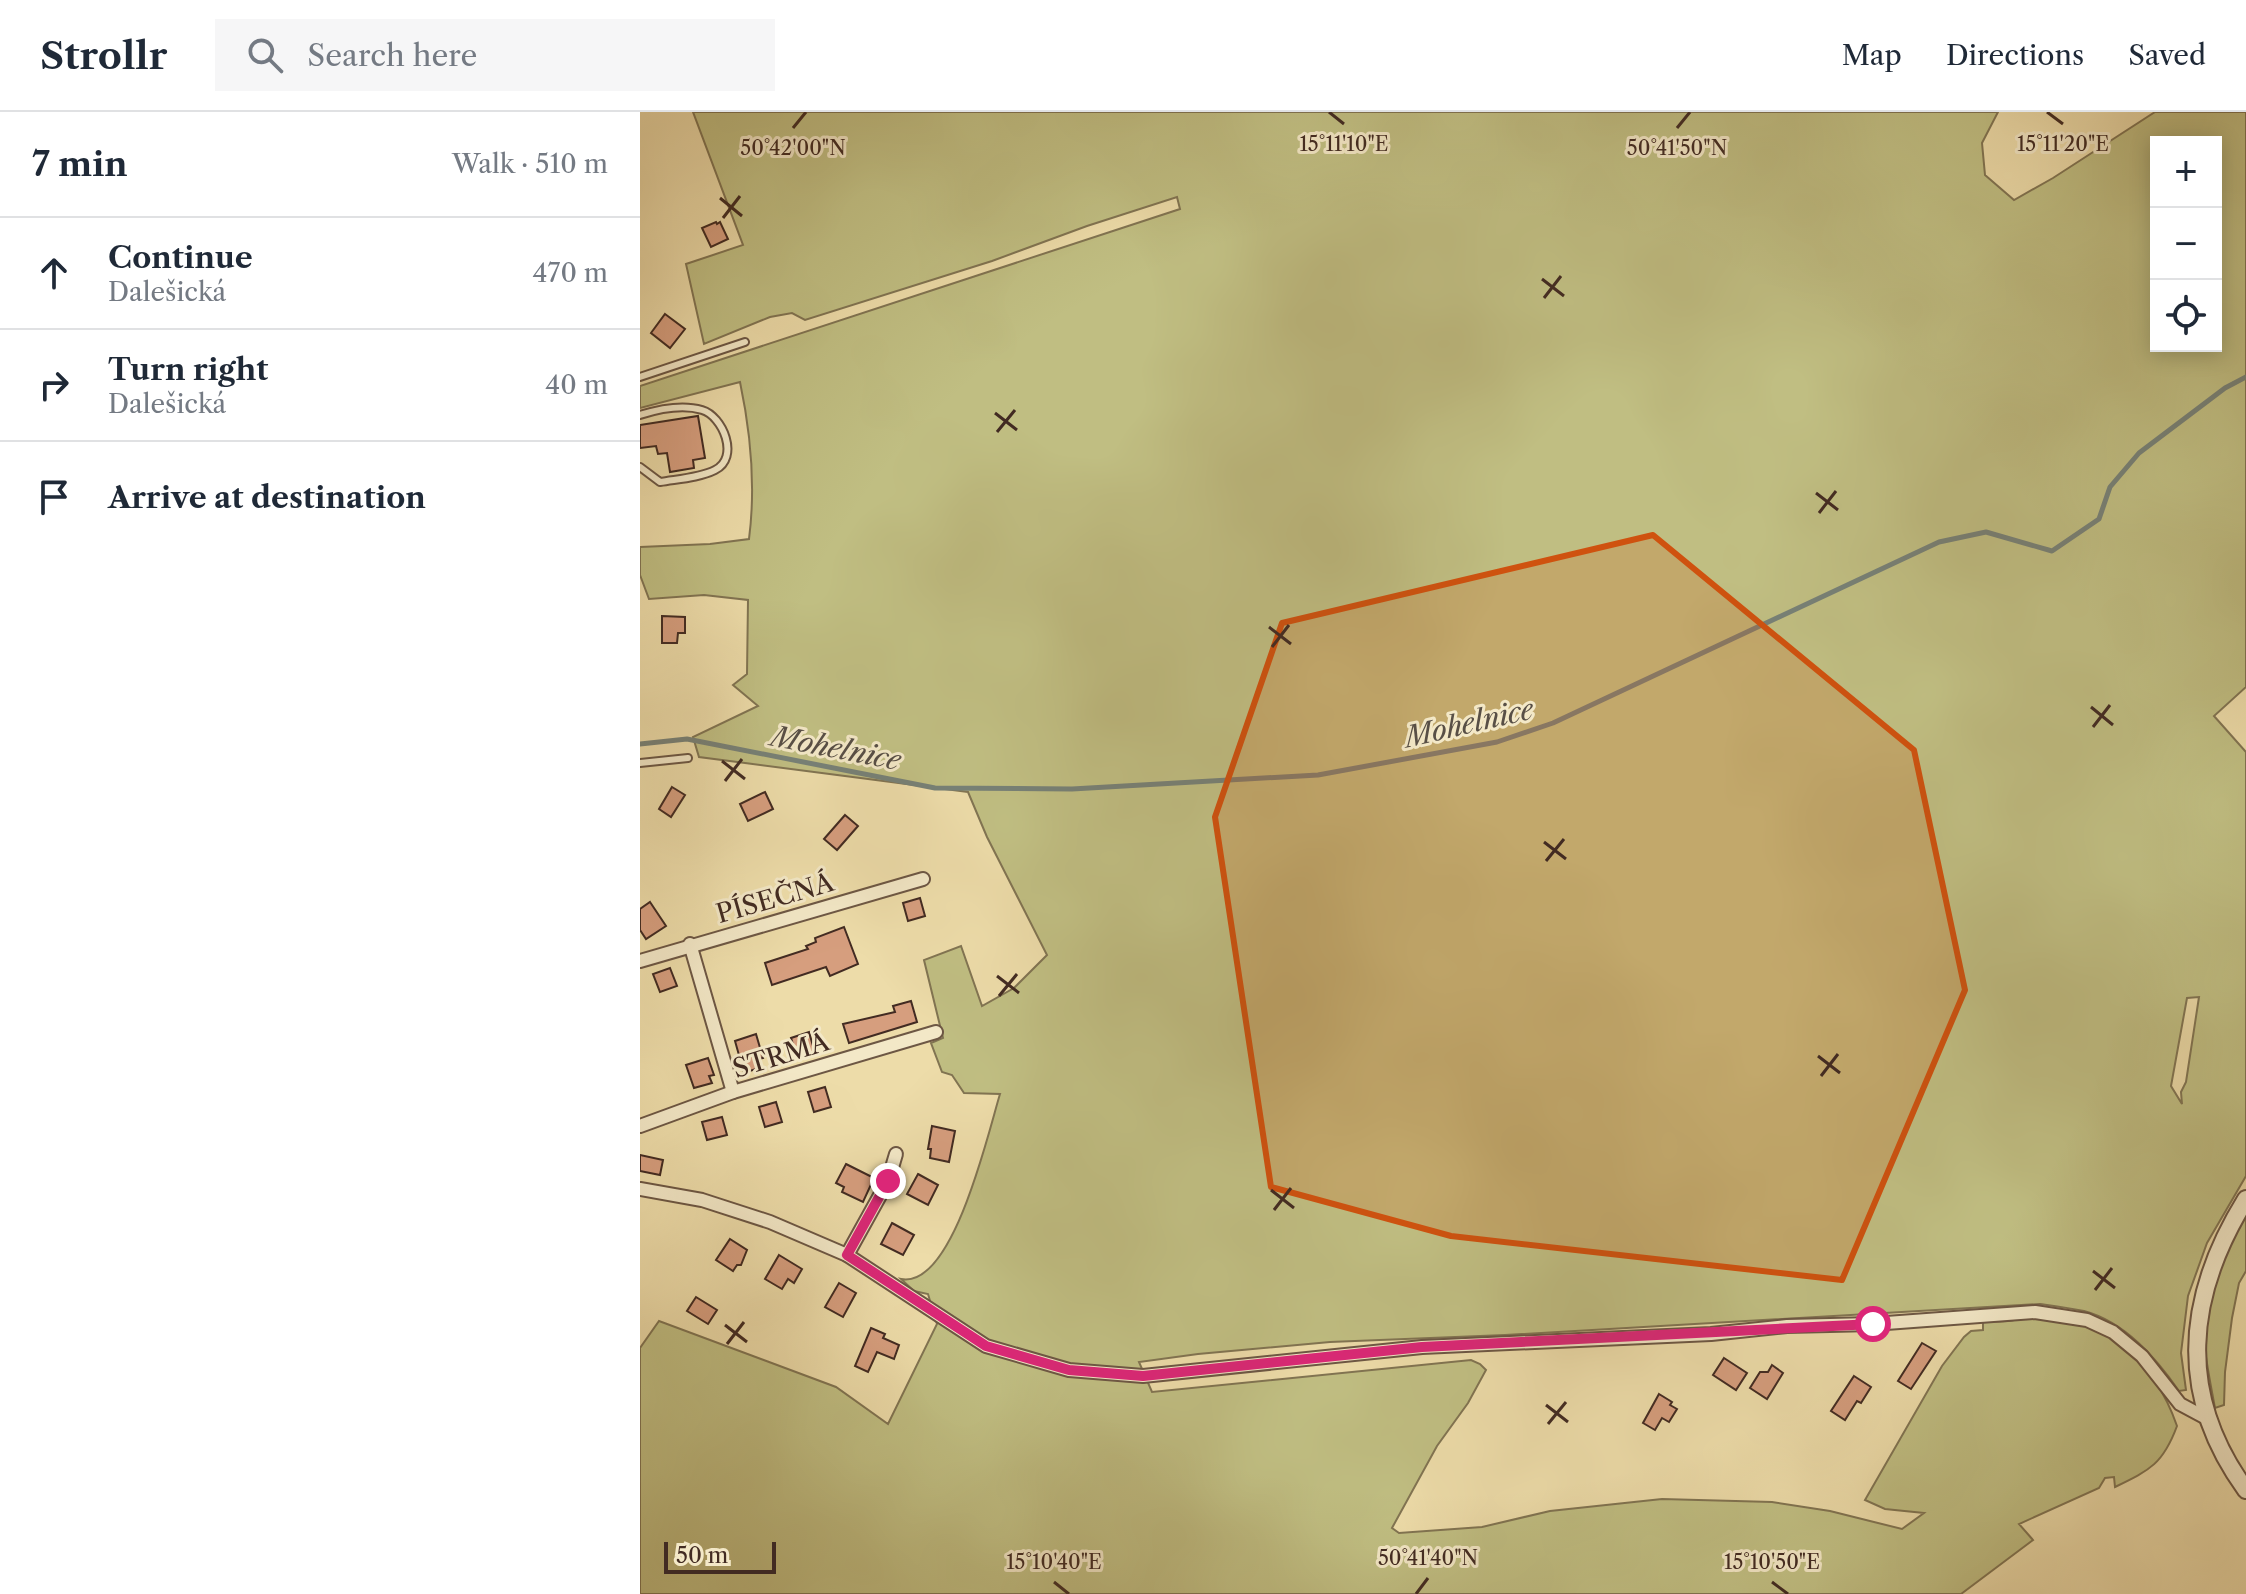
<!DOCTYPE html>
<meta charset="utf-8">
<style>
:root{--surface:#fff;--page:#f6f6f7;--text:#1f2937;--muted:#747a83;--line:#e0e1e3}
body{margin:0;font-family:"Libre Caslon Text",serif;background:var(--page);color:var(--text)}
.controls{position:absolute;right:24px;top:24px;display:grid;overflow:hidden;border-radius:0px;box-shadow:0 4px 20px #0003}
.controls button{width:72px;height:72px;display:grid;place-items:center;padding:0;border:0;border-bottom:2px solid var(--line);background:var(--surface);color:var(--text);font:40px sans-serif}
.scale{position:absolute;left:24px;bottom:20px;width:112px;box-sizing:border-box;padding-left:8px;border:4px solid #422b22;border-top:0;font-size:22px;line-height:28px;white-space:nowrap;color:#422b22;-webkit-text-stroke:6px #f3e8c7;paint-order:stroke}
.stop{position:absolute;width:24px;height:24px;margin:-18px;border:6px solid #db2777;border-radius:50%;background:#fff}
.stop.end{background:#db2777;border-color:#fff;box-shadow:0 2px 8px #0008}
.list{margin:0;padding:0;list-style:none}
h2{display:flex;justify-content:space-between;align-items:center;height:104px;margin:0;padding:0 32px;font-size:34px}
h2 small{font-size:26px;font-weight:400;color:var(--muted)}
.list li{display:grid;grid-template-columns:52px 1fr auto;gap:24px;align-items:center;box-sizing:border-box;height:112px;padding:0 32px;border-top:2px solid var(--line)}
.list b{display:block;font-size:30px;white-space:nowrap}
.list p{margin:0;font-size:26px;white-space:nowrap;color:var(--muted)}
.list em{font-size:26px;font-style:normal;color:var(--muted)}
.icon{flex:none;width:44px;height:44px;fill:none;stroke:currentColor;stroke-width:2;stroke-linecap:round;stroke-linejoin:round}
.map{position:relative;flex:none;width:1606px;height:1482px;overflow:hidden}
header{display:flex;align-items:center;gap:48px;box-sizing:border-box;height:112px;padding:0 40px;background:var(--surface);border-bottom:2px solid var(--line)}
header strong{font-size:38px}
nav{display:flex;gap:44px;margin-inline-start:auto;font-size:28px}
.search{width:560px;height:72px;background:var(--page);display:flex;align-items:center;gap:20px;box-sizing:border-box;padding:0 28px;border-radius:0px;color:var(--muted);font-size:30px}
main{display:flex}
aside{flex:1;background:var(--surface)}
.map>svg:first-child{display:block}
.green{fill:#c0be82;stroke:#817452;stroke-width:2;fill-rule:evenodd}
.lines{fill:none;stroke-linecap:round;stroke-linejoin:round}
.stream{stroke:#778177;stroke-width:5}
.building{fill:#d69e7e;stroke:#422b22;stroke-width:2}
.service-casing{stroke:#6d5744;stroke-width:10}
.minor-casing{stroke:#6d5744;stroke-width:16}
.tertiary-casing{stroke:#6d5744;stroke-width:20}
.service{stroke:#f3e8c7;stroke-width:6}
.minor{stroke:#f3e8c7;stroke-width:12}
.tertiary{stroke:#f3e8c7;stroke-width:16}
.route{stroke:#db2777;stroke-width:10}
.marked{fill:#cf520f;fill-opacity:0.2;stroke:#cf520f;stroke-width:6;stroke-linejoin:round}
.ticks{fill:none;stroke:#422b22;stroke-width:3}
.labels{text-anchor:middle;dominant-baseline:central;stroke-width:6;stroke-linejoin:round;paint-order:stroke}
.street-label{font-size:26px;fill:#422b22;stroke:#f3e8c7}
.water-label{font-size:28px;font-style:italic;fill:#584f46;stroke:#f3e8c7}
.ticks-label{font-size:20px;text-anchor:middle;fill:#422b22;stroke:#f3e8c7;stroke-width:6;stroke-linejoin:round;paint-order:stroke}
</style>
<header>
<strong>Strollr</strong>
<div class="search"><svg class="icon" aria-label="search" viewBox="0 0 24 24"><circle cx="10" cy="10" r="6"/><path d="M15 15l6 6"/></svg>Search here</div>
<nav><a>Map</a><a>Directions</a><a>Saved</a></nav>
</header>
<main>
<aside>
<h2>7 min<small>Walk · 510 m</small></h2>
<ul class="list">
<li><svg class="icon" aria-label="ahead" viewBox="0 0 24 24"><path d="M12 20V5M6 11l6-6 6 6"/></svg><div><b>Continue</b><p>Dalešická</p></div><em>470 m</em></li>
<li><svg class="icon" aria-label="right" viewBox="0 0 24 24"><path d="M7 20v-9h11M14 6l5 5-5 5"/></svg><div><b>Turn right</b><p>Dalešická</p></div><em>40 m</em></li>
<li><svg class="icon" aria-label="arrive" viewBox="0 0 24 24"><path d="M6 21V4h12l-3 4 3 4H6"/></svg><div><b>Arrive at destination</b></div></li>
</ul>
</aside>
<div class="map">
<svg width="1606" height="1482" viewBox="0 0 1606 1482">
<rect width="100%" height="100%" fill="#eddca9"/>
<filter id="stains"><feTurbulence type="fractalNoise" baseFrequency=".0025" numOctaves="4"/><feColorMatrix values="0 0 0 0 .2 0 0 0 0 .09 0 0 0 0 .02 0 0 0 .5 -.17"/></filter>
<radialGradient id="worn" r=".72"><stop offset=".6" stop-color="#630" stop-opacity="0"/><stop offset="1" stop-color="#630" stop-opacity=".3"/></radialGradient>
<g class="green">
<path d="M 53,0 L 1358,0 L 1342,31 L 1345,63 L 1374,88 L 1413,66 L 1515,0 L 1606,0 L 1606,575 L 1574,604 L 1606,640 L 1606,1064 L 1567,1131 L 1548,1184 L 1541,1241 L 1546,1278 L 1539,1279 C 1516,1246 1485,1210 1444,1199 C 1429,1196 1414,1194 1400,1192 L 865,1223 L 690,1230 L 558,1242 L 499,1250 L 512,1280 L 831,1248 L 840,1252 L 846,1258 L 828,1291 L 797,1334 L 752,1416 L 759,1421 L 842,1415 L 910,1399 L 1022,1387 L 1132,1390 L 1190,1399 L 1262,1417 L 1284,1401 L 1245,1397 L 1225,1388 L 1302,1254 L 1324,1225 L 1331,1219 L 1343,1218 L 1343,1209 C 1351,1209 1360,1210 1368,1209 C 1376,1208 1384,1205 1392,1205 C 1464,1203 1515,1250 1537,1314 C 1523,1352 1510,1358 1475,1375 L 1474,1365 L 1465,1366 L 1459,1376 L 1379,1412 L 1393,1428 L 1321,1482 L 0,1482 L 0,1236 L 19,1209 L 196,1275 L 248,1312 L 297,1212 L 288,1182 L 274,1179 L 261,1167 C 313,1177 348,1021 360,982 L 324,981 L 312,963 L 302,960 L 291,931 L 303,926 L 284,848 L 321,834 L 342,894 L 374,876 L 407,843 L 347,725 L 328,680 L 59,645 L 53,625 L 118,594 L 93,573 L 107,562 L 108,488 L 64,483 L 9,487 L 0,463 L 0,435 L 70,432 L 109,427 C 116,373 111,322 100,270 L 0,296 L 0,274 L 540,97 L 537,85 L 447,114 L 352,149 L 165,208 L 152,201 L 130,205 L 64,232 L 46,152 L 103,133 ZM 1516,30 L 1576,30 L 1576,234 L 1516,234 ZM 1559,885 L 1546,970 L 1541,980 L 1542,992 L 1531,974 L 1547,886 Z"/>
<path d="M 1606,1099 L 1606,1159 L 1599,1171 L 1592,1206 L 1585,1260 L 1584,1293 L 1575,1296 C 1571,1274 1566,1251 1564,1228 C 1561,1182 1584,1137 1606,1099 Z"/>
</g>
<g class="lines">
<polyline class="stream" points="0,632 47,627 295,676 432,677 678,663 857,630 913,611 1299,430 1346,420 1412,439 1459,407 1470,375 1499,341 1585,276 1606,265"/>
</g>
<g class="building">
<polygon points="76,110 77,112 80,110 88,127 71,135 62,116"/>
<polygon points="25,202 45,217 30,236 11,221"/>
<polygon points="58,304 65,346 53,348 54,356 30,360 27,341 18,342 16,334 0,336 0,313"/>
<polygon points="22,504 45,505 45,521 38,521 37,531 22,531"/>
<polygon points="32,675 45,683 31,705 19,697"/>
<polygon points="125,680 133,697 108,709 100,692"/>
<polygon points="205,703 218,714 197,738 184,727"/>
<polygon points="280,786 285,804 268,809 263,791"/>
<polygon points="10,790 26,814 6,827 0,818 0,797"/>
<polygon points="204,815 218,852 190,864 186,855 132,873 125,851 168,837 166,834 176,830 175,826"/>
<polygon points="30,856 37,874 20,880 13,862"/>
<polygon points="271,889 277,910 209,931 203,912 255,900 253,894"/>
<polygon points="169,920 175,941 157,945 151,926"/>
<polygon points="116,922 123,946 119,947 122,955 104,961 95,929"/>
<polygon points="68,946 74,963 69,964 72,971 54,976 46,953"/>
<polygon points="185,975 191,995 174,1000 168,980"/>
<polygon points="136,990 142,1010 125,1015 119,995"/>
<polygon points="82,1005 87,1023 67,1028 62,1010"/>
<polygon points="292,1014 315,1019 309,1050 290,1046 291,1037 288,1037"/>
<polygon points="0,1043 23,1048 20,1063 0,1059"/>
<polygon points="206,1052 234,1066 223,1090 202,1080 204,1075 196,1071"/>
<polygon points="278,1062 298,1073 288,1093 267,1082"/>
<polygon points="252,1111 274,1123 263,1143 241,1132"/>
<polygon points="90,1127 107,1138 101,1153 97,1153 93,1159 76,1148"/>
<polygon points="139,1143 162,1157 154,1171 148,1167 142,1177 125,1167"/>
<polygon points="199,1171 216,1181 203,1205 185,1195"/>
<polygon points="56,1185 77,1198 68,1212 47,1199"/>
<polygon points="231,1216 245,1222 243,1226 259,1233 254,1247 237,1240 228,1260 215,1254"/>
<polygon points="1282,1231 1296,1239 1271,1277 1258,1269"/>
<polygon points="1084,1246 1107,1261 1096,1278 1073,1263"/>
<polygon points="1132,1253 1143,1261 1127,1287 1110,1276 1120,1260 1128,1260"/>
<polygon points="1214,1264 1231,1275 1221,1291 1217,1289 1205,1308 1191,1299"/>
<polygon points="1019,1282 1032,1290 1030,1293 1037,1297 1029,1310 1022,1306 1015,1318 1003,1311"/>
</g>
<g class="lines">
<defs>
<g id="service">
<polyline points="0,265 105,230"/>
<path d="M 0,303 C 19,297 42,292 62,298 C 83,304 100,346 75,358 C 59,366 37,367 20,370 L 0,355"/>
<polyline points="0,651 48,646"/>
</g>
<g id="minor">
<polyline points="50,832 93,980"/>
<polyline points="0,849 283,767"/>
<polyline points="0,1014 93,980 296,920"/>
<polyline points="0,1077 62,1088 130,1110 207,1143 346,1234 429,1258 503,1264 782,1235 1071,1222 1147,1214 1233,1212 1395,1200 1447,1208 1473,1220 1502,1244 1540,1292 1568,1307"/>
<polyline points="207,1143 248,1069 256,1042"/>
</g>
<path id="tertiary" d="M 1606,1087 C 1546,1184 1536,1282 1606,1378"/>
</defs>
<use href="#service" class="service-casing"/>
<use href="#minor" class="minor-casing"/>
<use href="#tertiary" class="tertiary-casing"/>
<use href="#service" class="service"/>
<use href="#minor" class="minor"/>
<use href="#tertiary" class="tertiary"/>
</g>
<g class="lines">
<polyline class="route" points="248,1069 207,1143 346,1234 429,1258 503,1264 782,1235 1233,1212"/>
</g>
<path class="marked" d="M 1013,423 L 1274,638 L 1325,878 L 1202,1168 L 811,1124 L 631,1075 L 575,705 L 642,511 Z"/>
<path class="ticks" d="M 689,0 L 704,12M 1407,0 L 1423,12M 153,16 L 166,0M 1037,16 L 1050,0M 80,86 L 102,104M 83,106 L 100,84M 902,167 L 924,184M 904,186 L 921,164M 355,301 L 377,318M 357,320 L 375,298M 1176,381 L 1198,398M 1179,401 L 1196,379M 629,515 L 651,532M 632,535 L 649,513M 1451,595 L 1473,613M 1453,615 L 1470,593M 82,649 L 105,667M 85,669 L 102,647M 904,730 L 926,747M 906,749 L 924,727M 357,864 L 379,881M 359,884 L 377,862M 1178,944 L 1200,961M 1181,964 L 1198,942M 631,1078 L 654,1096M 634,1098 L 651,1076M 1453,1159 L 1475,1176M 1455,1178 L 1472,1156M 85,1213 L 107,1230M 87,1232 L 104,1210M 906,1293 L 928,1310M 908,1312 L 926,1290M 414,1470 L 429,1482M 1132,1470 L 1148,1482M 776,1482 L 788,1466"/>
<g class="labels">
<g class="street-label">
<text transform="translate(135 786) rotate(-16)">PÍSEČNÁ</text>
<text transform="translate(141 943) rotate(-17)">STRMÁ</text>
</g>
<g class="water-label">
<text transform="translate(829 611) rotate(-13)">Mohelnice</text>
<text transform="translate(196 636) rotate(11)">Mohelnice</text>
</g>
</g>
<g class="ticks-label">
<text x="704" y="39">15°11'10"E</text>
<text x="1423" y="39">15°11'20"E</text>
<text x="153" y="43">50°42'00"N</text>
<text x="1037" y="43">50°41'50"N</text>
<text x="788" y="1453">50°41'40"N</text>
<text x="414" y="1457">15°10'40"E</text>
<text x="1132" y="1457">15°10'50"E</text>
</g>
<rect width="100%" height="100%" filter="url(#stains)"/>
<rect width="100%" height="100%" fill="url(#worn)"/>
</svg>
<div class="controls">
<button>+</button>
<button>−</button>
<button><svg class="icon" aria-label="locate" viewBox="0 0 24 24"><circle cx="12" cy="12" r="6"/><path d="M12 2v4M12 18v4M2 12h4M18 12h4"/></svg></button>
</div>
<div class="scale">50 m</div>
<div class="stop" style="left:1233px;top:1212px"></div>
<div class="stop end" style="left:248px;top:1069px"></div>
</div>
</main>
